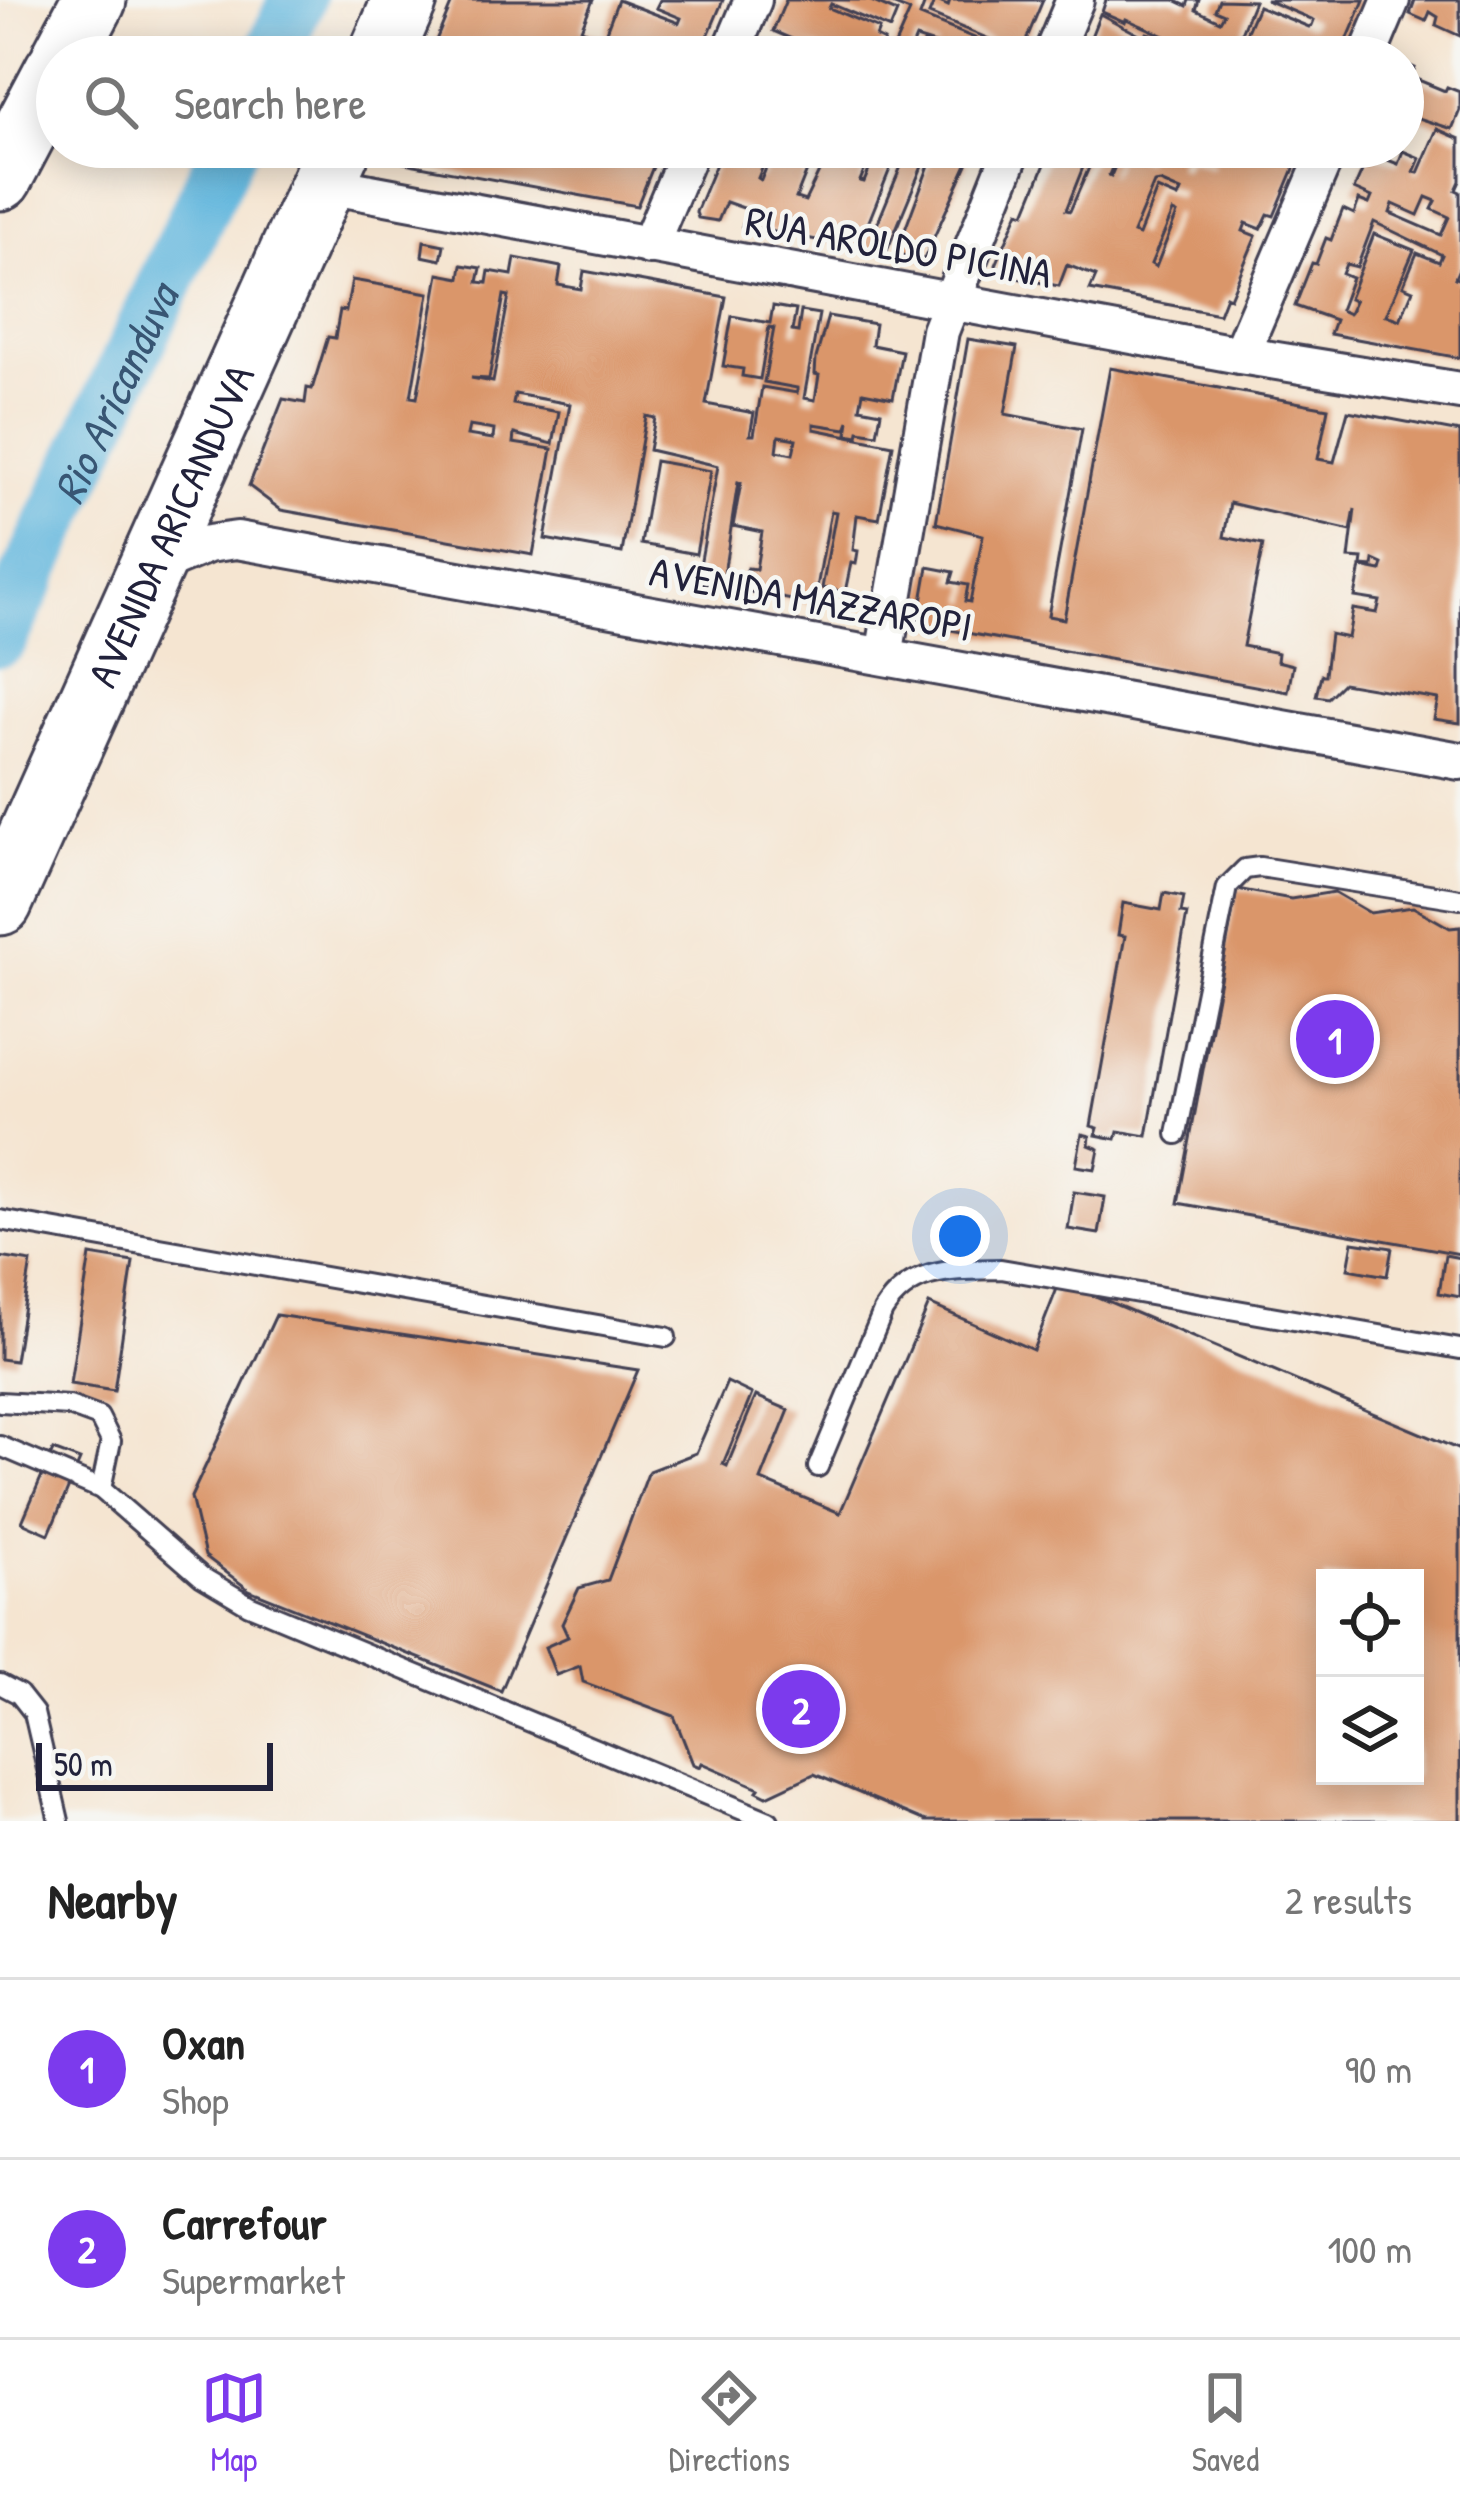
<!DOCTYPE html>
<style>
:root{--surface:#fff;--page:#f2f2f2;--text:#222;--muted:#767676;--line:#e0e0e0;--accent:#7c3aed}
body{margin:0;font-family:"Patrick Hand",sans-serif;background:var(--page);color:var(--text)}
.controls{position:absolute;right:36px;bottom:36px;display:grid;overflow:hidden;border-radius:0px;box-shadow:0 6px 30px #0003}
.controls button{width:108px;height:108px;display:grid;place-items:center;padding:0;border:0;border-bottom:3px solid var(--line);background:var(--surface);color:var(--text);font:60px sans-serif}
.scale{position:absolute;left:36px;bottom:30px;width:237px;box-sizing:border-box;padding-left:12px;border:6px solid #22223b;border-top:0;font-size:33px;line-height:42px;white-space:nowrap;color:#22223b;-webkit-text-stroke:9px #f6f6f2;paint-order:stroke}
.you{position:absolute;left:960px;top:1236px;width:42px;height:42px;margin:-30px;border:9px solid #fff;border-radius:50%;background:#1a73e8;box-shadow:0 0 0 18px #1a73e833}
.badge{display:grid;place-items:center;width:78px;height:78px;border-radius:50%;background:var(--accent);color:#fff;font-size:39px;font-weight:700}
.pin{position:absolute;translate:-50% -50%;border:6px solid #fff;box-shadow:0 3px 12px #0006}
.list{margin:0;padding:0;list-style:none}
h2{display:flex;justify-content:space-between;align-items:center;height:156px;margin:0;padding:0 48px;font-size:51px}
h2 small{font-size:39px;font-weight:400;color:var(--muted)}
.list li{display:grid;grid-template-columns:78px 1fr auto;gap:36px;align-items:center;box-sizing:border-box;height:180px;padding:0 48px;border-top:3px solid var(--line)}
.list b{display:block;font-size:45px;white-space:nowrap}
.list p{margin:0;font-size:39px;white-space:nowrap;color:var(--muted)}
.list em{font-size:39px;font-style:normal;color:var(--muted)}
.icon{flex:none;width:66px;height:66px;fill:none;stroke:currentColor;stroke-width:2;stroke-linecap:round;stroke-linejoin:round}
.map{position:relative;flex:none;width:1460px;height:1821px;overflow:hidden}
.search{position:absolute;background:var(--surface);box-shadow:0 6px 30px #0003;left:36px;right:36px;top:36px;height:132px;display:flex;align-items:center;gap:30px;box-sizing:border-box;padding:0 42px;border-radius:66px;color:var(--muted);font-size:45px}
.sheet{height:516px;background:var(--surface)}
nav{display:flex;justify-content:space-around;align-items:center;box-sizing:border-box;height:168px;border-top:3px solid var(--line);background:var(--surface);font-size:33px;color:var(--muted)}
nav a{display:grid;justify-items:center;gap:6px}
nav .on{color:var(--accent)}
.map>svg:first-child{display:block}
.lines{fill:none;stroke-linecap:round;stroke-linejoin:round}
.river{stroke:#60b6dd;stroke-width:57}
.building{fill:#da966a;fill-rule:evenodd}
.lane-casing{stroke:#423f52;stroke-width:24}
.street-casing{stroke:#423f52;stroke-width:42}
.highway-casing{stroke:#423f52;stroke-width:69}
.lane{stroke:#fff;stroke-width:18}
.street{stroke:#fff;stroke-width:36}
.highway{stroke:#fff;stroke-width:63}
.labels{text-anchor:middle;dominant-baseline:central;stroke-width:9;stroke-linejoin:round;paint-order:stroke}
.street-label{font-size:42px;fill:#22223b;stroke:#f6f6f2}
.water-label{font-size:45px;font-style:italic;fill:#385674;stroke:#f6f6f2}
</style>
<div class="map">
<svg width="1460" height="1821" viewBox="0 0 1460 1821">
<rect width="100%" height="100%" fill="#f6f6f2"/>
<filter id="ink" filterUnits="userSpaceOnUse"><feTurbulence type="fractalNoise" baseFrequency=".00833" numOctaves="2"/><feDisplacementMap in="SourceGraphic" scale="24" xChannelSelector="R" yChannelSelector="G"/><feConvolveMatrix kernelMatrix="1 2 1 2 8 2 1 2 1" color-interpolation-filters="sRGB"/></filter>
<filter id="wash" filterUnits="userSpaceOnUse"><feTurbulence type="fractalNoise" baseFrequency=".004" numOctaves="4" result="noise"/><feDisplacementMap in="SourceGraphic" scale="48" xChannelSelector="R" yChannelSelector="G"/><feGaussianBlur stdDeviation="2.7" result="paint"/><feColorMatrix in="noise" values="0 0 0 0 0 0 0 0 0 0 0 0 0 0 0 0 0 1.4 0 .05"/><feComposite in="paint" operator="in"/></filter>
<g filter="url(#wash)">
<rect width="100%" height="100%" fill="#f5e5d1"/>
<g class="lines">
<g class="river">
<polyline points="271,57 297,0"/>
<path id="s1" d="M 0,638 L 229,147"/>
</g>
</g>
<g id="blocks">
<g class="building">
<polygon points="453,0 593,0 581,29 650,57 429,57"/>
<polygon points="618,0 679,23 681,18 656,8 660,0 723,0 699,57 662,57 605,34"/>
<polygon points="786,0 869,0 897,12 890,29 831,4 829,8 879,29 876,37 884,41 880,50 891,54 910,11 882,0 926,0 920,16 999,48 1001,44 929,14 935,0 948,6 950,0 1043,0 1019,57 968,57 956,52 954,57 919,57 924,43 937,48 938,45 916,38 908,57 840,57 803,41 834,57 785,57 792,39 773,31"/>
<polygon points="1106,0 1174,0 1187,6 1189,0 1199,0 1196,10 1220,21 1224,14 1215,10 1219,0 1254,1 1236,45 1240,46 1235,57 1213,57 1126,19 1125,22 1102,12"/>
<polygon points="1266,0 1364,0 1340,57 1314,51 1312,57 1271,57 1241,45 1258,6 1309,27 1312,25 1314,20"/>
<polygon points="1415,0 1460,0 1460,36 1436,25 1438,17 1430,12 1426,21 1410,14"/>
<polygon points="1100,14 1145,38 1147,33 1154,35 1151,41 1190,57 1083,57"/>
<polygon points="1403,63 1415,68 1411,77 1445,91 1447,87 1460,92 1460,110 1452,129 1403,113"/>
<path d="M 1437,129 L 1460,139 L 1460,181 L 1456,190 L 1460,192 L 1460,266 L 1455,278 L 1460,280 L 1460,358 L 1330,334 L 1335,320 L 1295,306 L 1312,263 L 1316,264 L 1326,238 L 1331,240 L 1343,209 L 1354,214 L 1359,200 L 1369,204 L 1372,197 L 1354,189 L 1370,153 L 1398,164 L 1403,151 L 1420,158 L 1414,172 L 1418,173 ZM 1426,197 L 1436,201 L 1432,209 L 1449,217 L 1441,235 L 1390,213 L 1393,204 L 1418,215 ZM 1374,222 L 1442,255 L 1439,262 L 1417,253 L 1403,286 L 1413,290 L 1400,320 L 1386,315 L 1414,250 L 1374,234 L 1349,299 L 1355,301 L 1349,314 L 1340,310 L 1352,278 L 1342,274 L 1346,264 L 1357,267 Z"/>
<polygon points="386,147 661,147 637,206 393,161"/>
<polygon points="723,147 771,147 758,178 761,180 775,147 791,151 792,147 805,147 802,154 812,158 796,198 805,201 831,147 874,147 860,181 864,182 879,147 896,154 867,226 870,227 876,227 909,147 930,147 886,253 742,226 749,210 726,202 718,221 698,218 696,212"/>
<path d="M 1052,147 L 1091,147 L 1066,210 L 1070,211 L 1098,147 L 1118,153 L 1109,175 L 1111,176 L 1121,152 L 1144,162 L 1150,147 L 1233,147 L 1247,153 L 1249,147 L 1303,147 L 1274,216 L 1268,214 L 1261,229 L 1246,223 L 1243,231 L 1256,236 L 1230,298 L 1226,296 L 1219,314 L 1090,290 L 1096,276 L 1067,265 L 1059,286 L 1005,276 L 996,265 L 1019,211 L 1025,213 ZM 1183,152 L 1213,164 L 1211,168 L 1189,159 L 1184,169 L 1177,166 ZM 1160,182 L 1181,191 L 1178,198 L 1157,189 L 1139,235 L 1133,233 L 1154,183 ZM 1173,212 L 1177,214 L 1156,267 L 1151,264 Z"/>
<polygon points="935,149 968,162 924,259 896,254"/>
<polygon points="424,241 444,245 441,260 422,256"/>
<path d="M 515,258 L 561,267 L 558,285 L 581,289 L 584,271 L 726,297 L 706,404 L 754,413 L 750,435 L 754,435 L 762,387 L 797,393 L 797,388 L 764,382 L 774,328 L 769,327 L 760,379 L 742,376 L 743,369 L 723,366 L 732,316 L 770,323 L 773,306 L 796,310 L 792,331 L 798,332 L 801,311 L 819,314 L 804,398 L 815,400 L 819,375 L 815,374 L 816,358 L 828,316 L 875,324 L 872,345 L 902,351 L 893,398 L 863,392 L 860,408 L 881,412 L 877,434 L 859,431 L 858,436 L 847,434 L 849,421 L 846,429 L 814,424 L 814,429 L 893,445 L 879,519 L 857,515 L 853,550 L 858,551 L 856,564 L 851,563 L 845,592 L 822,588 L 836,512 L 831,511 L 814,604 L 743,591 L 747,568 L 756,569 L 762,532 L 733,526 L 741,483 L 738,482 L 722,587 L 697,582 L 718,466 L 649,450 L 655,418 L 646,416 L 622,553 L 545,539 L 570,404 L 515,394 L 513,404 L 559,412 L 553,444 L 514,434 L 513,443 L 552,449 L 533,555 L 281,510 L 249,486 L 283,399 L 305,403 L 307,388 L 312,389 L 328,337 L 335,338 L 340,310 L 346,311 L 352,280 L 429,293 L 411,397 L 417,398 L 439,274 L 460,278 L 462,265 L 481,268 L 478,282 L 487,283 L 489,271 L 512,275 ZM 504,295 L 509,296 L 493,382 L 471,378 L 489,379 ZM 469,426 L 494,430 L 493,439 L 467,435 ZM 779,436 L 796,439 L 793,454 L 777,451 Z"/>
<polygon points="968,339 1017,347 1005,414 1082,429 1048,616 1064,619 1110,368 1328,408 1318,459 1334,462 1348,411 1460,432 1460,723 1434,719 1438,699 1343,683 1328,698 1316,696 1321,675 1325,675 1330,634 1348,638 1353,609 1377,613 1380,601 1355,597 1361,567 1381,571 1383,564 1374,560 1373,567 1362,566 1363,559 1349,558 1355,509 1351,531 1230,503 1224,537 1263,545 1243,646 1278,653 1277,661 1293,665 1288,692 918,624 928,567 954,572 951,582 968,585 965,601 970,602 983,535 936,523"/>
<polygon points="655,461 711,471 696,554 641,544"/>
<polygon points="1237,889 1291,899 1334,892 1370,913 1413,907 1450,928 1460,927 1460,1254 1178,1203"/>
<polygon points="1164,893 1184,897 1181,913 1187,914 1147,1136 1118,1131 1116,1139 1096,1135 1098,1128 1091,1126 1125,936 1118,935 1123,903 1161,910"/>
<polygon points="1082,1134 1090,1136 1089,1145 1099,1149 1095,1169 1076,1166"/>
<polygon points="1074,1192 1105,1197 1099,1234 1068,1229"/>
<polygon points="1353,1242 1392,1248 1387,1276 1348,1269"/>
<polygon points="90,1255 133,1262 114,1391 70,1384"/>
<polygon points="1445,1255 1460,1258 1460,1297 1439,1293"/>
<polygon points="0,1257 31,1262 15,1361 0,1359"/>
<path d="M 1060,1281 L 1460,1450 L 1460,1821 L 926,1821 L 814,1774 L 767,1796 L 757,1791 L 759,1788 L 702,1763 L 700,1767 L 693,1764 L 674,1716 L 583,1682 L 580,1666 L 556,1675 L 545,1647 L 568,1637 L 562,1624 L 579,1588 L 608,1580 L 649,1471 L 696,1453 L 727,1382 L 752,1394 L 723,1464 L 727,1466 L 756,1396 L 789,1410 L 761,1480 L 840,1513 L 929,1304 L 1033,1350 ZM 1325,1578 L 1415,1578 L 1415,1776 L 1325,1776 Z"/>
<polygon points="276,1315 638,1370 501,1691 249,1590 205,1556 191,1497"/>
<polygon points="53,1450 80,1460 49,1534 22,1522"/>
</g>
</g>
</g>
<g filter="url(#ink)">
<use href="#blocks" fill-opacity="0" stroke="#423f52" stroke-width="3"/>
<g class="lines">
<defs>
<g id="lane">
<polyline points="1177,1134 1227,887 1245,869 1260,867 1460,899"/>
<polyline points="0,1220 666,1337"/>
<polyline points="0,1402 69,1406 99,1417 111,1441 101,1489"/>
<polyline points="0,1446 101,1489 202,1577 249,1605 769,1821"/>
<path d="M 818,1467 L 883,1311 C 911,1267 953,1270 1001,1269 L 1460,1349"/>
<polyline points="0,1684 19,1694 34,1713 59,1821"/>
</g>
<g id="street">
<polyline points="729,57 753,0"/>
<polyline points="1051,57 1075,0"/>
<polyline points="1367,57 1391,0"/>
<polyline points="322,184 1240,355 1460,391"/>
<polyline points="649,246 691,147"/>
<polyline points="1240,355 1329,147"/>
<polyline points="152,567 208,544 237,540 1460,761"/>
<polyline points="884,656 940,331 1013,147"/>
</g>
<g id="highway">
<polyline points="64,57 94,0"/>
<polyline points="380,57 405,0"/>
<polyline points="0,178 57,70"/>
<path id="s2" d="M 0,903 L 339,147"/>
</g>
</defs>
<use href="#lane" class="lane-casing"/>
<use href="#street" class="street-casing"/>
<use href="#highway" class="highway-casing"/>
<use href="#lane" class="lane"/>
<use href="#street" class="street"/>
<use href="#highway" class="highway"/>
</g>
</g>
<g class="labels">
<g class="street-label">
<text transform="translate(899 246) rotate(10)">RUA AROLDO PICINA</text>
<text stroke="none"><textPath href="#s2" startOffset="414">AVENIDA ARICANDUVA</textPath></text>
<text transform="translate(811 598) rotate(10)">AVENIDA MAZZAROPI</text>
</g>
<g class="water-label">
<text stroke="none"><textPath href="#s1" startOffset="270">Rio Aricanduva</textPath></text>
</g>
</g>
</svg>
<div class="controls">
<button><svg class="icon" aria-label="locate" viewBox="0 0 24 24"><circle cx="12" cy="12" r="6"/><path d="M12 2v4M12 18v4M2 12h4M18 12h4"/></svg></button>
<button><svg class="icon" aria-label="layers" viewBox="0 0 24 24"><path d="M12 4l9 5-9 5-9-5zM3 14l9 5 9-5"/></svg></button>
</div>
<div class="scale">50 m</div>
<div class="you"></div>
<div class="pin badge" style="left:1335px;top:1039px">1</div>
<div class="pin badge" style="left:801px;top:1709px">2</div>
<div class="search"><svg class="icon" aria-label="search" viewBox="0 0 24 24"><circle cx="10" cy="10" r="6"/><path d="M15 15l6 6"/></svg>Search here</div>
</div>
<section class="sheet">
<h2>Nearby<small>2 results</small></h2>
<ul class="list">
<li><span class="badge">1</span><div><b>Oxan</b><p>Shop</p></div><em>90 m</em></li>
<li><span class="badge">2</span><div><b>Carrefour</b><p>Supermarket</p></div><em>100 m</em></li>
</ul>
</section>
<nav>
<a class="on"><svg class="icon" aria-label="map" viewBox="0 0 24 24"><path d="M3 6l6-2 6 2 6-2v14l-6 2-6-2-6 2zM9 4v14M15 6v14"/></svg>Map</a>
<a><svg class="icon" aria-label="directions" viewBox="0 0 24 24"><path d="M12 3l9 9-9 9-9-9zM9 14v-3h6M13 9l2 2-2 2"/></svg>Directions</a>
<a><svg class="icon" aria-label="saved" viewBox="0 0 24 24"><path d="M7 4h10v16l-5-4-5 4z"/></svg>Saved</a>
</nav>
